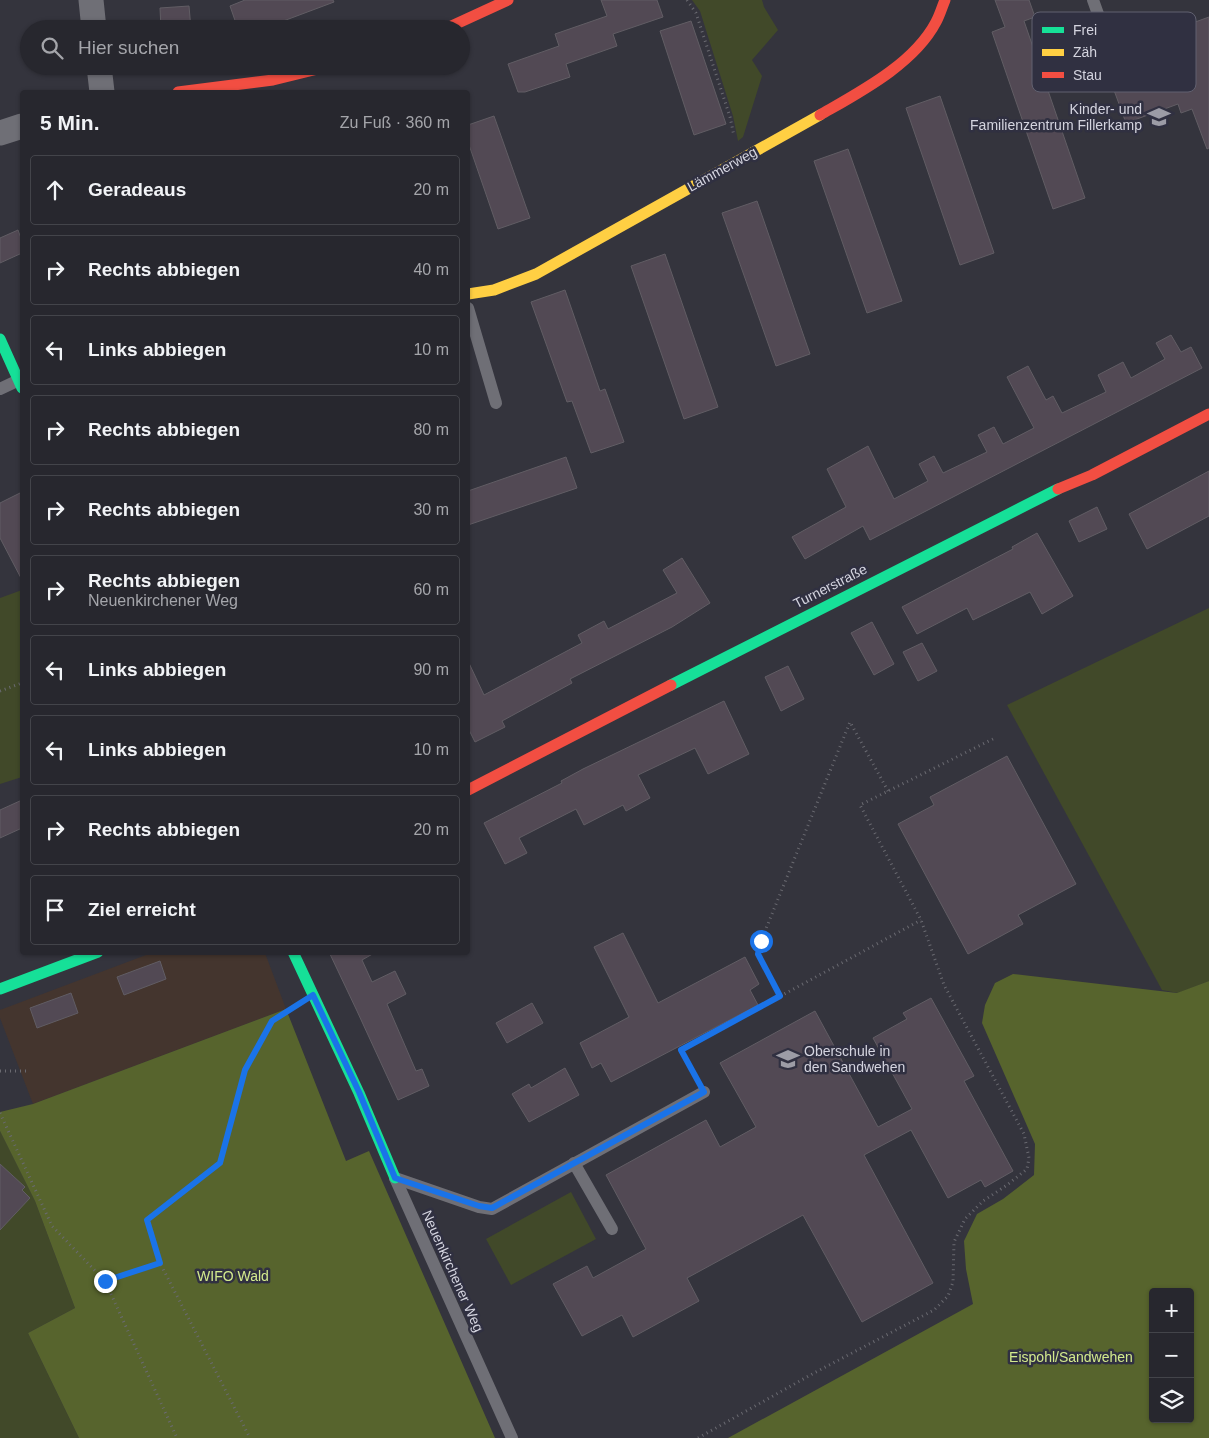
<!DOCTYPE html>
<html lang="de">
<meta charset="utf-8">
<style>
:root{--surface:#27272e;--page:#2f2f36;--text:#f1f3f6;--muted:#a4a5aa;--line:#43444a}
body{margin:0;font-family:Arial,sans-serif;background:var(--page);color:var(--text)}
.controls{position:absolute;right:15px;bottom:15px;display:grid;overflow:hidden;border-radius:5px;box-shadow:0 1px 4px #0004}
.controls button{width:45px;height:45px;display:grid;place-items:center;padding:0;border:0;border-bottom:1px solid var(--line);background:var(--surface);color:var(--text);font:25px sans-serif}
.stop{position:absolute;width:15px;height:15px;margin:-11px;border:4px solid #1a73e8;border-radius:50%;background:#fff}
.stop.end{background:#1a73e8;border-color:#fff;box-shadow:0 1px 5px #0008}
.list{margin:0;padding:0;list-style:none}
h2{display:flex;justify-content:space-between;align-items:center;height:65px;margin:0;padding:0 20px;font-size:21px}
h2 small{font-size:16px;font-weight:400;color:var(--muted)}
.list li{display:grid;grid-template-columns:32px 1fr auto;gap:15px;align-items:center;box-sizing:border-box;height:70px;margin:0 10px 10px;padding:0 10px;border:1px solid var(--line);border-radius:5px}
.list b{display:block;font-size:19px;white-space:nowrap}
.list p{margin:0;font-size:16px;white-space:nowrap;color:var(--muted)}
.list em{font-size:16px;font-style:normal;color:var(--muted)}
.icon{flex:none;width:28px;height:28px;fill:none;stroke:currentColor;stroke-width:2;stroke-linecap:round;stroke-linejoin:round}
.map{position:relative;flex:none;width:1209px;height:1438px;overflow:hidden}
.search{position:absolute;background:var(--surface);box-shadow:0 1px 4px #0004;left:20px;top:20px;width:450px;height:55px;display:flex;align-items:center;gap:12px;box-sizing:border-box;padding:0 18px;border-radius:28px;color:var(--muted);font-size:19px}
.panel{position:absolute;background:var(--surface);box-shadow:0 1px 4px #0004;left:20px;top:90px;width:450px;height:865px;border-radius:5px}
.map>svg:first-child{display:block}
.commercial{fill:#44352e}
.green{fill:#414929}
.forest{fill:#57642d;fill-rule:evenodd}
.building{fill:#524954;stroke:#615d64}
.lines{fill:none;stroke-linecap:round;stroke-linejoin:round}
.path{stroke:#6a6a71;stroke-width:3;stroke-dasharray:1 4;stroke-linecap:butt}
.lane{stroke:#6f6f76;stroke-width:12}
.street{stroke:#6f6f76;stroke-width:25}
.fast{stroke:#16e098;stroke-width:11}
.slow{stroke:#ffcf43;stroke-width:11}
.jam{stroke:#f24e42;stroke-width:11}
.route{stroke:#1a73e8;stroke-width:6}
.labels{text-anchor:middle;dominant-baseline:central;stroke-width:5;stroke-linejoin:round;paint-order:stroke}
.poi-label{font-size:14px;fill:#d4d4df;stroke:#303041;text-anchor:end}
.street-label{font-size:14px;fill:#d4d4df;stroke:#303041}
.park-label{font-size:14px;fill:#d3ea8d;stroke:#303041}
.key{fill:#303041;stroke:#616170;stroke-width:1}
.key-label{font-size:14px;fill:#d4d4df}
</style>
<div class="map">
<svg width="1209" height="1438" viewBox="0 0 1209 1438">
<rect width="100%" height="100%" fill="#34343d"/>
<polygon class="commercial" points="154,952 265,953 286,1009 33,1104 0,1018 0,1010"/>
<g class="green">
<polygon points="692,0 762,0 764,7 778,30 752,60 762,76 743,137 738,141 733,116 700,11"/>
<polygon points="22,590 22,777 0,784 0,598"/>
<polygon points="1209,608 1209,981 1178,993 1162,990 1007,705"/>
<polygon points="0,1131 35,1201 75,1308 28,1333 79,1438 0,1438"/>
<polygon points="571,1192 596,1239 511,1285 486,1239"/>
</g>
<g class="forest">
<path d="M 1013,974 L 1177,993 L 1209,981 L 1209,1438 L 728,1438 L 973,1304 L 966,1269 L 964,1241 L 977,1214 L 1003,1199 L 1034,1175 L 1035,1144 L 982,1023 L 985,1005 L 995,983 ZM 1153,1292 L 1190,1292 L 1190,1419 L 1153,1419 Z"/>
<polygon points="286,1009 346,1161 369,1151 495,1438 79,1438 28,1333 75,1308 35,1201 0,1131 0,1112 33,1104"/>
</g>
<g class="building">
<polygon points="245,0 333,0 334,2 262,29 238,29 230,6"/>
<polygon points="601,0 657,0 663,17 613,34 617,46 566,64 570,77 525,92 518,92 508,64 559,46 555,34 607,16"/>
<polygon points="995,0 1029,0 1035,17 1024,21 1085,198 1053,209 992,32 1005,27"/>
<polygon points="189,6 191,29 161,29 160,8"/>
<polygon points="1209,17 1209,148 1207,149 1192,109 1181,113 1178,104 1126,123 1111,82 1174,59 1165,33"/>
<polygon points="691,21 726,124 694,135 660,31"/>
<polygon points="940,96 994,253 960,265 906,108"/>
<polygon points="494,116 530,218 498,229 468,142 468,125"/>
<polygon points="848,149 902,301 867,313 814,161"/>
<polygon points="757,201 810,354 776,366 722,213"/>
<polygon points="18,230 22,241 22,253 0,263 0,238"/>
<polygon points="665,254 718,407 684,419 631,266"/>
<polygon points="565,290 600,391 605,389 624,442 591,453 572,401 567,402 531,302"/>
<polygon points="1171,335 1181,352 1191,347 1202,368 870,540 863,526 805,559 792,537 846,507 827,469 868,446 894,499 928,481 919,464 934,456 943,473 987,452 978,435 994,427 1003,444 1034,428 1007,377 1028,366 1046,400 1053,396 1062,413 1106,392 1098,375 1123,362 1131,378 1165,359 1156,343"/>
<polygon points="566,457 577,488 468,525 468,491"/>
<polygon points="1209,471 1209,516 1147,549 1129,514"/>
<polygon points="22,492 22,580 0,538 0,503"/>
<polygon points="1097,507 1107,529 1079,542 1069,521"/>
<polygon points="1037,533 1073,596 1042,614 1030,592 973,620 967,608 917,634 902,607 1013,549 1012,547"/>
<polygon points="682,558 710,603 672,627 570,679 572,683 502,721 505,727 475,742 468,728 468,661 484,695 582,643 578,635 604,621 608,629 677,593 663,570"/>
<polygon points="872,622 894,664 874,675 851,633"/>
<polygon points="922,643 937,671 918,681 903,652"/>
<polygon points="788,666 804,699 781,711 765,677"/>
<polygon points="724,701 749,754 708,774 695,748 638,775 650,798 626,811 623,805 584,825 576,809 519,838 527,853 505,864 484,823 562,783 561,781 583,769"/>
<polygon points="1007,756 1076,884 1018,915 1023,924 968,954 898,824 934,805 930,797"/>
<polygon points="22,800 22,828 0,838 0,810"/>
<polygon points="623,933 658,1003 745,957 759,984 750,990 758,1005 611,1082 601,1063 592,1068 580,1043 629,1017 594,947"/>
<polygon points="329,952 376,952 362,960 372,982 395,971 406,994 387,1004 416,1071 422,1069 429,1086 398,1100 357,1011"/>
<polygon points="160,961 166,979 124,995 117,977"/>
<polygon points="71,993 78,1013 37,1028 30,1008"/>
<polygon points="931,998 974,1076 964,1081 1013,1171 985,1187 981,1180 948,1198 911,1130 864,1155 933,1283 862,1322 803,1215 687,1278 699,1301 633,1337 622,1315 582,1336 553,1284 587,1266 593,1278 646,1249 606,1175 706,1120 720,1147 756,1127 720,1063 815,1011 878,1127 912,1109 873,1038 907,1019 903,1013"/>
<polygon points="532,1003 543,1023 507,1043 496,1023"/>
<polygon points="565,1068 579,1095 529,1122 512,1094 529,1084 531,1088"/>
<polygon points="0,1164 25,1187 22,1190 30,1198 0,1230"/>
</g>
<g class="lines">
<g class="path">
<polyline points="687,0 696,13 730,117 734,136"/>
<polyline points="0,691 22,683"/>
<polyline points="780,996 758,954 761,941 850,722 888,791"/>
<polyline points="0,1071 28,1071"/>
<polyline points="697,1078 681,1050 921,920"/>
<polyline points="0,1113 52,1226 105,1281 177,1438"/>
<polyline points="160,1263 147,1220 220,1163 245,1070 272,1021 293,1007"/>
<polyline points="105,1281 160,1263 250,1438"/>
<polyline points="698,1438 814,1373 934,1310 948,1296 953,1282 954,1242 965,1219 983,1201 1007,1185 1027,1169 1029,1158 1024,1134 944,985 921,920 860,805 995,738"/>
</g>
<g class="lane">
<polyline points="1093,0 1107,39"/>
<polyline points="468,308 496,403"/>
<polyline points="0,389 19,380"/>
<polyline points="574,1163 612,1229"/>
<polyline points="395,1178 479,1207 492,1209 704,1092"/>
<polyline points="395,1178 512,1438"/>
</g>
<g class="street">
<polyline points="91,0 94,29"/>
<polyline points="99,66 102,92"/>
<polyline points="0,133 22,126"/>
</g>
<g class="fast">
<polyline points="0,339 22,388"/>
<polyline points="671,685 1058,489"/>
<polyline points="293,952 359,1093 395,1178"/>
<polyline points="0,989 98,952"/>
</g>
<polyline class="slow" points="468,294 494,290 536,274 820,115"/>
<g class="jam">
<polyline points="445,29 508,0"/>
<polyline points="178,92 273,80 330,66"/>
<path d="M 820,115 C 860,92 914,64 936,22 C 940,15 942,7 945,0"/>
<polyline points="1058,489 1092,475 1209,414"/>
<polyline points="468,790 671,685"/>
</g>
</g>
<g class="lines">
<polyline class="route" points="105,1281 160,1263 147,1220 220,1163 245,1070 272,1021 313,995 359,1092 395,1178 479,1206 492,1208 704,1092 681,1050 780,996 758,954 761,941"/>
</g>
<defs>
<symbol id="school-bare" viewBox="-9 -9 18 18"><path d="M0-5L7-2L0 1L-7-2ZM-4 1L0 2.5L4 1V4Q0 6-4 4Z" fill="#9c9ca6" stroke="#303041" stroke-width="2.5" paint-order="stroke"/></symbol>
</defs>
<g fill-rule="evenodd">
<use href="#school-bare" x="1143" y="101" width="32" height="32"/>
<use href="#school-bare" x="772" y="1043" width="32" height="32"/>
</g>
<g class="labels">
<g class="poi-label">
<text x="1142" y="109">Kinder- und<tspan x="1142" dy="16">Familienzentrum Fillerkamp</tspan></text>
<text x="804" y="1051" text-anchor="start">Oberschule in<tspan x="804" dy="16">den Sandwehen</tspan></text>
</g>
<g class="street-label">
<text transform="translate(722 169) rotate(-29)">Lämmerweg</text>
<text transform="translate(830 586) rotate(-27)">Turnerstraße</text>
<text transform="translate(453 1271) rotate(66)">Neuenkirchener Weg</text>
</g>
<g class="park-label">
<text x="233" y="1276">WIFO Wald</text>
<text x="1071" y="1357">Eispohl/Sandwehen</text>
</g>
</g>
<rect x="1032" y="12" width="164" height="80" rx="8" class="key"/>
<rect x="1042" y="27" width="22" height="6" fill="#16e098"/>
<rect x="1042" y="49" width="22" height="7" fill="#ffcf43"/>
<rect x="1042" y="72" width="22" height="6" fill="#f24e42"/>
<g class="key-label">
<text x="1073" y="35">Frei</text>
<text x="1073" y="57">Zäh</text>
<text x="1073" y="80">Stau</text>
</g>
</svg>
<div class="controls">
<button>+</button>
<button>−</button>
<button><svg class="icon" aria-label="layers" viewBox="0 0 24 24"><path d="M12 4l9 5-9 5-9-5zM3 14l9 5 9-5"/></svg></button>
</div>
<div class="stop" style="left:761px;top:941px"></div>
<div class="stop end" style="left:105px;top:1281px"></div>
<div class="search"><svg class="icon" aria-label="search" viewBox="0 0 24 24"><circle cx="10" cy="10" r="6"/><path d="M15 15l6 6"/></svg>Hier suchen</div>
<section class="panel">
<h2>5 Min.<small>Zu Fuß · 360 m</small></h2>
<ul class="list">
<li><svg class="icon" aria-label="ahead" viewBox="0 0 24 24"><path d="M12 20V5M6 11l6-6 6 6"/></svg><div><b>Geradeaus</b></div><em>20 m</em></li>
<li><svg class="icon" aria-label="right" viewBox="0 0 24 24"><path d="M7 20v-9h11M14 6l5 5-5 5"/></svg><div><b>Rechts abbiegen</b></div><em>40 m</em></li>
<li><svg class="icon" aria-label="left" viewBox="0 0 24 24"><path d="M17 20v-9H6M10 6l-5 5 5 5"/></svg><div><b>Links abbiegen</b></div><em>10 m</em></li>
<li><svg class="icon" aria-label="right" viewBox="0 0 24 24"><path d="M7 20v-9h11M14 6l5 5-5 5"/></svg><div><b>Rechts abbiegen</b></div><em>80 m</em></li>
<li><svg class="icon" aria-label="right" viewBox="0 0 24 24"><path d="M7 20v-9h11M14 6l5 5-5 5"/></svg><div><b>Rechts abbiegen</b></div><em>30 m</em></li>
<li><svg class="icon" aria-label="right" viewBox="0 0 24 24"><path d="M7 20v-9h11M14 6l5 5-5 5"/></svg><div><b>Rechts abbiegen</b><p>Neuenkirchener Weg</p></div><em>60 m</em></li>
<li><svg class="icon" aria-label="left" viewBox="0 0 24 24"><path d="M17 20v-9H6M10 6l-5 5 5 5"/></svg><div><b>Links abbiegen</b></div><em>90 m</em></li>
<li><svg class="icon" aria-label="left" viewBox="0 0 24 24"><path d="M17 20v-9H6M10 6l-5 5 5 5"/></svg><div><b>Links abbiegen</b></div><em>10 m</em></li>
<li><svg class="icon" aria-label="right" viewBox="0 0 24 24"><path d="M7 20v-9h11M14 6l5 5-5 5"/></svg><div><b>Rechts abbiegen</b></div><em>20 m</em></li>
<li><svg class="icon" aria-label="arrive" viewBox="0 0 24 24"><path d="M6 21V4h12l-3 4 3 4H6"/></svg><div><b>Ziel erreicht</b></div></li>
</ul>
</section>
</div>
